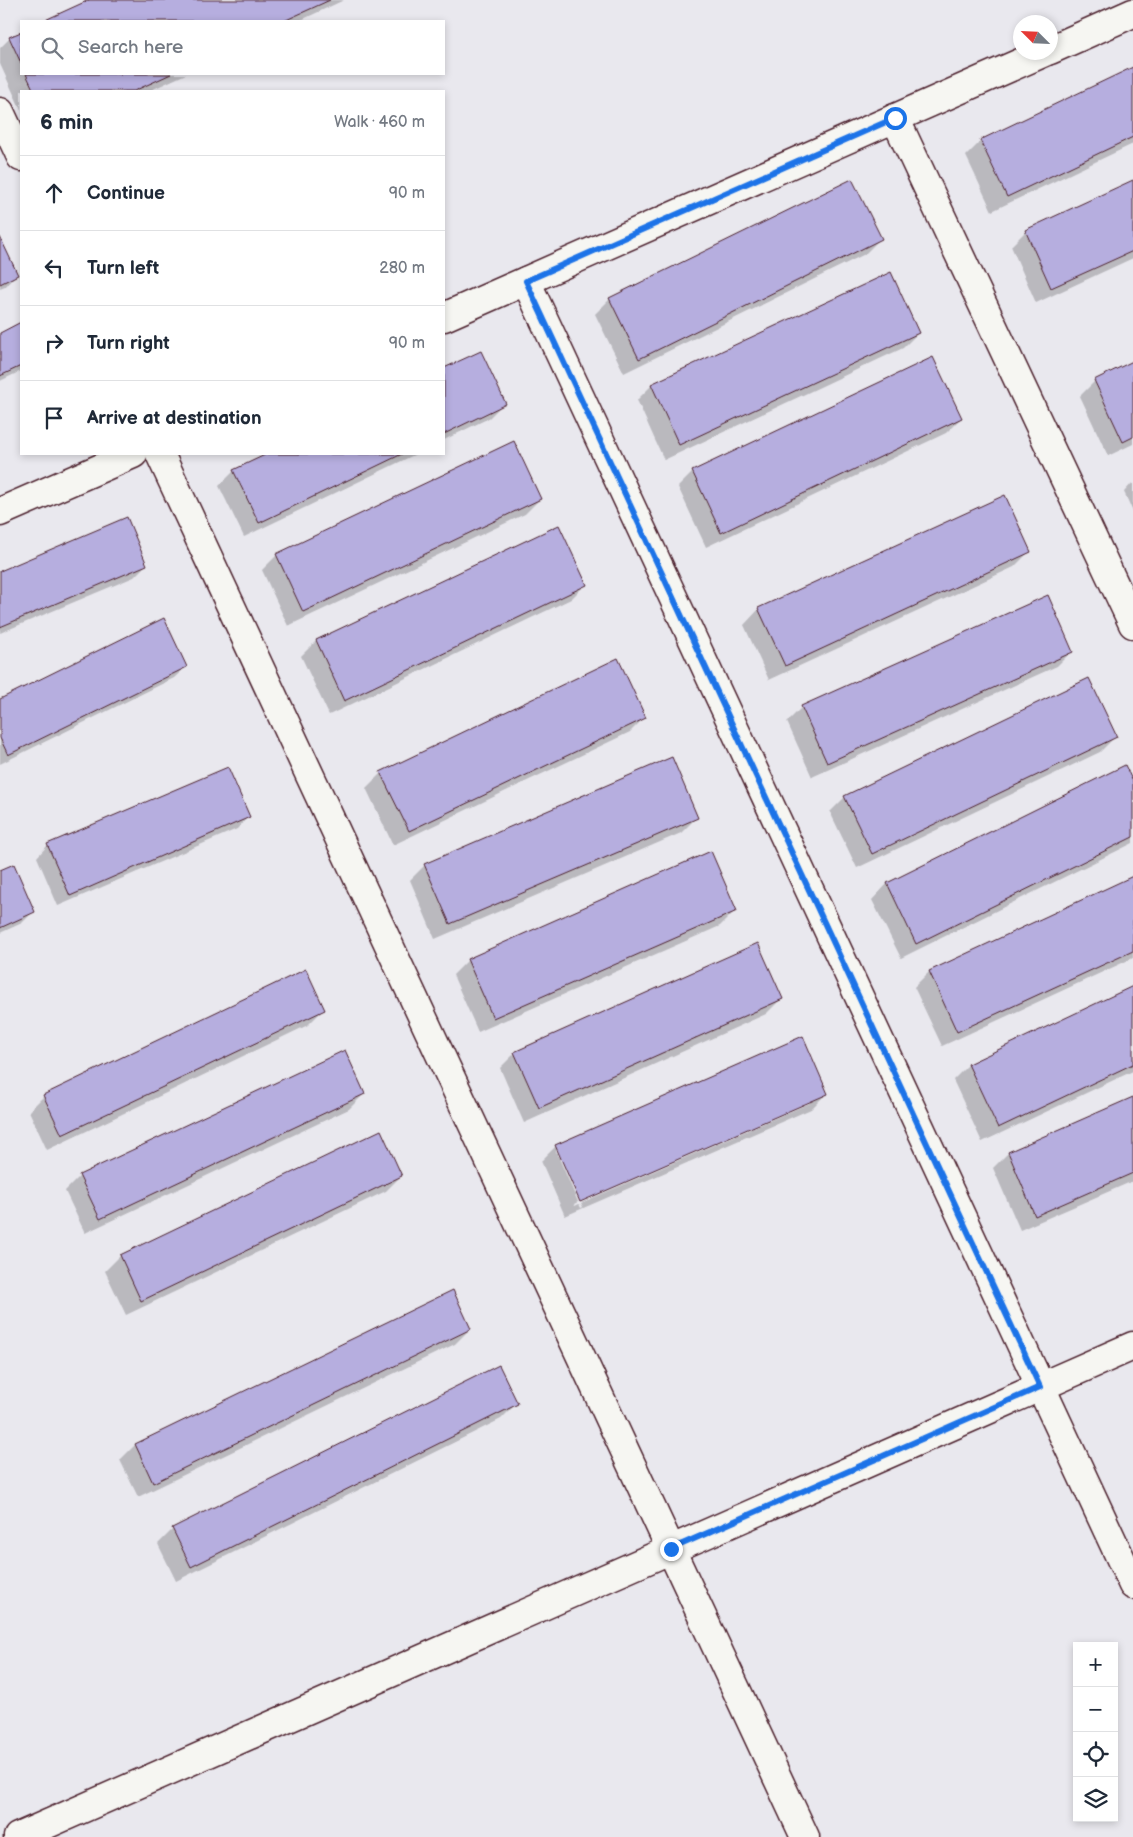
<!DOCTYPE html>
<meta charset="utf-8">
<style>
:root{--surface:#fff;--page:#f6f6f7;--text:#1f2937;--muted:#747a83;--line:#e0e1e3}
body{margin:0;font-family:"Balsamiq Sans",sans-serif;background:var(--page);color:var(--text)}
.controls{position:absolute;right:15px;bottom:15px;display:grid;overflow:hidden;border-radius:0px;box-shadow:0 2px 8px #0003}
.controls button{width:45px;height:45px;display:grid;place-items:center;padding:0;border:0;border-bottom:1px solid var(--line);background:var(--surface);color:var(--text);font:25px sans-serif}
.compass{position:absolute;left:1013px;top:15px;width:45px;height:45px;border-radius:50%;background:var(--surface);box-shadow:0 2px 8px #0003;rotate:294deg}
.stop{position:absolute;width:15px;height:15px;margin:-11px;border:4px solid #1a73e8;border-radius:50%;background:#fff}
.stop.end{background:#1a73e8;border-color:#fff;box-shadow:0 1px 5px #0008}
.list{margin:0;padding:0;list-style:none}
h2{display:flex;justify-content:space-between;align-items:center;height:65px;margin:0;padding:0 20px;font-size:21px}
h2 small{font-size:16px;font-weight:400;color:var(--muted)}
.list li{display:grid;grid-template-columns:32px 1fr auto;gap:15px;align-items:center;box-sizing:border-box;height:75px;padding:0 20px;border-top:1px solid var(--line)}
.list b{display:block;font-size:19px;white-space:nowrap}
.list em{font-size:16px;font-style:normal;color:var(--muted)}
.icon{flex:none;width:28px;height:28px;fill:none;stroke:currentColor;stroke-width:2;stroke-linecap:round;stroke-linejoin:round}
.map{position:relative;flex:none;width:1133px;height:1837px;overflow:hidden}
.search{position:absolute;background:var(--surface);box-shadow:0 2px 8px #0003;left:20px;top:20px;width:425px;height:55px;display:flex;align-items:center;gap:12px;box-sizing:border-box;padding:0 18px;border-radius:0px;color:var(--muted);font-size:19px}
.panel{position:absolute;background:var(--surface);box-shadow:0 2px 8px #0003;left:20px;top:90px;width:425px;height:365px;border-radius:0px}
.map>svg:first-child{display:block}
.shadow{fill:#0003;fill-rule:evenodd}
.building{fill:#b6aedf;stroke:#4a1f2b}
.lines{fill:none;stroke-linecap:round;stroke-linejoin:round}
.street-casing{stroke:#4a1f2b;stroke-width:31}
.street{stroke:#f6f6f2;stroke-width:28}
.route{stroke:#1a73e8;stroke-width:6}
</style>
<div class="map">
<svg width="1133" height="1837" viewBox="0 0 1133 1837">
<rect width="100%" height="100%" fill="#e9e8ee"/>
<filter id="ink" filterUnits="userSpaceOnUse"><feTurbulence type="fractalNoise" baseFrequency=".02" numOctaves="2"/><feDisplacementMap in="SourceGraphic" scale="10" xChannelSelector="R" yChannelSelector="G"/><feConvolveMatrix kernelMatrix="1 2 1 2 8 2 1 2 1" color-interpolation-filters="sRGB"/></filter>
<g filter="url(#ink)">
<g class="shadow">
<polygon points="92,0 344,0 299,21 46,21"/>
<polygon points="21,33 21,74 186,74 149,91 21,91 21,110 0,64 0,48 10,38"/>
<polygon points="1133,68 1133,144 992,211 966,156 981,141"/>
<polygon points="1133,181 1133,258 1036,303 1011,246 1026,231"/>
<polygon points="880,239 865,254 624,373 595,314 610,299"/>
<polygon points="0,240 16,275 5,287 0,289"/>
<polygon points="21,324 21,371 0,381 0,334"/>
<polygon points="918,333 903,348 664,460 637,400 652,385"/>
<polygon points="480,352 504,403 489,418 444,440 444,370"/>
<polygon points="1133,363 1133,444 1108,456 1080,396 1095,381"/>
<polygon points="961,418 946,433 706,547 678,487 693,472"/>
<polygon points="270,454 416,454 244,537 219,486 234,471"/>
<polygon points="1133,482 1133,512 1124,492"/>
<polygon points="1004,496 1029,552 1014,567 769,680 744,625 759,609"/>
<polygon points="540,499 525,514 288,626 262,570 277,555"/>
<polygon points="558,526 586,584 571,599 329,715 301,656 316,641"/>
<polygon points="146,565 134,577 0,633 0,572"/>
<polygon points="1072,651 1057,666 812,777 787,722 802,707"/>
<polygon points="186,667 174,678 0,764 0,700"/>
<polygon points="645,717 630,732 393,845 366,788 381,773"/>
<polygon points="1115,737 1100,752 857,868 830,812 845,797"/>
<polygon points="1124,767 1133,785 1133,843 901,958 872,900 887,884"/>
<polygon points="248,817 237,829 58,906 37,857 48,845"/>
<polygon points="696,818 681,833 435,939 410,880 425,865"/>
<polygon points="0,872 33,912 22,923 0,933"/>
<polygon points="1133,878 1133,958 942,1046 914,987 929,972"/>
<polygon points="735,911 720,926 478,1032 453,975 468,960"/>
<polygon points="1133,987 1133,1071 982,1142 953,1080 968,1065"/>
<polygon points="781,999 766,1014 524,1123 500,1068 515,1053"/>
<polygon points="323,1010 308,1025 47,1150 29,1111 44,1096"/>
<polygon points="364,1094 349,1109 85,1233 65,1191 80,1176"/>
<path d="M 826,1094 L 811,1109 L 565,1216 L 541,1161 L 556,1146 ZM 810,1100 L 810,1103 L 581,1203 L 583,1207 L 581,1208 L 579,1204 L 575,1206 L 574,1204 L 578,1202 L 556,1151 Z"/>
<polygon points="1133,1098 1133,1181 1020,1230 993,1168 1008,1153"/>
<polygon points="380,1132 401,1176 386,1191 126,1315 105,1271 120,1256"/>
<polygon points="452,1292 470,1329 455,1344 138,1497 120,1460 135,1445"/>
<polygon points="516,1404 501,1419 176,1581 158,1544 173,1529"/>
</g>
<g class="building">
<polygon points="89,0 330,0 284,21 43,21"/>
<polygon points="21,32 21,63 9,37"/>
<polygon points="1133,67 1133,137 1007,197 980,140"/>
<polygon points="26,74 171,74 134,91 34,91"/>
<polygon points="852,179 882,239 639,359 609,298"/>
<polygon points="1133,180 1133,251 1051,288 1025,230"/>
<polygon points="0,237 18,275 0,284"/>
<polygon points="891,272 919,333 679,445 651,384"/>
<polygon points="21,322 21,366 0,376 0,333"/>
<polygon points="481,351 506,404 444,434 444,368"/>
<polygon points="933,357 962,418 721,533 692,471"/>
<polygon points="1133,361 1133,437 1123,442 1094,380"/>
<polygon points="514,441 541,499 303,612 276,554"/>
<polygon points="267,454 402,454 259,523 233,470"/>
<polygon points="1005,495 1031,552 785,666 758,608"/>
<polygon points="127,517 147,565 0,627 0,571"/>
<polygon points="559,525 587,585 344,701 316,640"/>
<polygon points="1048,595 1073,652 827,763 801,706"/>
<polygon points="164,618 187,667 8,755 0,738 0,699"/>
<polygon points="618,658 646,718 409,831 380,772"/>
<polygon points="1089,678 1117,737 872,854 844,796"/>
<polygon points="672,757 698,818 450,924 424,864"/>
<polygon points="1125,765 1133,782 1133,837 916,944 887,883"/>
<polygon points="228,767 250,817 70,896 47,844"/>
<polygon points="711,851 737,911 493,1018 467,959"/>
<polygon points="14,864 35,912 0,928 0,870"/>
<polygon points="1133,876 1133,951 957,1032 929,971"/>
<polygon points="758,943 783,999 539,1108 514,1052"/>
<polygon points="306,969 325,1010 62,1135 43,1095"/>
<polygon points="1133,986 1133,1064 998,1128 968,1064"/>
<polygon points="803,1036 828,1094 580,1202 555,1145"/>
<polygon points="345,1050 365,1094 100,1219 79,1175"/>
<polygon points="1133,1097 1133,1173 1035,1216 1008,1152"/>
<polygon points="381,1130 402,1176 141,1301 120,1255"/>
<polygon points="453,1290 471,1329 153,1483 135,1444"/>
<polygon points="499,1365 518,1404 191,1567 172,1528"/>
</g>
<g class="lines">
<defs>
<g id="street">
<polyline points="1050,50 1133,13"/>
<polyline points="0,112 21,157"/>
<polyline points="895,118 1133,624"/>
<polyline points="526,281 1133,1585"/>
<polyline points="444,317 1045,52"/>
<polyline points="160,454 805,1837"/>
<polyline points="0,512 133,454"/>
<polyline points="18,1837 1133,1346"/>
</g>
</defs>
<use href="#street" class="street-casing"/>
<use href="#street" class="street"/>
</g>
</g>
<g class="lines" filter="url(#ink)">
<polyline class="route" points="671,1549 1040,1387 526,281 895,118"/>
</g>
</svg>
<div class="controls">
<button>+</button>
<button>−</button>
<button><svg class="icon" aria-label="locate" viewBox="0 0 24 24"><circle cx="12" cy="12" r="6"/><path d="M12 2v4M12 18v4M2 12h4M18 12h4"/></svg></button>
<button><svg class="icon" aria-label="layers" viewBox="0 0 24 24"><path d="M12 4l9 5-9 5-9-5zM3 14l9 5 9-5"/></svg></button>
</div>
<svg class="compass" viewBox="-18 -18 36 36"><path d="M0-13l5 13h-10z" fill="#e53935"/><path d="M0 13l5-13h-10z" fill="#747a83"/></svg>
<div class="stop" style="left:895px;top:118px"></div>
<div class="stop end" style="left:671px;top:1549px"></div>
<div class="search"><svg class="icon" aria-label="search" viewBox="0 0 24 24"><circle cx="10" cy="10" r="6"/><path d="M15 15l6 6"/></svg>Search here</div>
<section class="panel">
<h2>6 min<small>Walk · 460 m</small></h2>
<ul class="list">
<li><svg class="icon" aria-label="ahead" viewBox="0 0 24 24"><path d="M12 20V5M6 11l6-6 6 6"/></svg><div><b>Continue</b></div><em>90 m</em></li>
<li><svg class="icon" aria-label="left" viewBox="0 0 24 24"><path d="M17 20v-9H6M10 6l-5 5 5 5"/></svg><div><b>Turn left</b></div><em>280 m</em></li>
<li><svg class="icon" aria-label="right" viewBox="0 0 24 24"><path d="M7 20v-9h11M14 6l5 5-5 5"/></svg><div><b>Turn right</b></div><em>90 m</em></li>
<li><svg class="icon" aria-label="arrive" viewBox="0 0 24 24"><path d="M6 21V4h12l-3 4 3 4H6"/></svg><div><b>Arrive at destination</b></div></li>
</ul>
</section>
</div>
